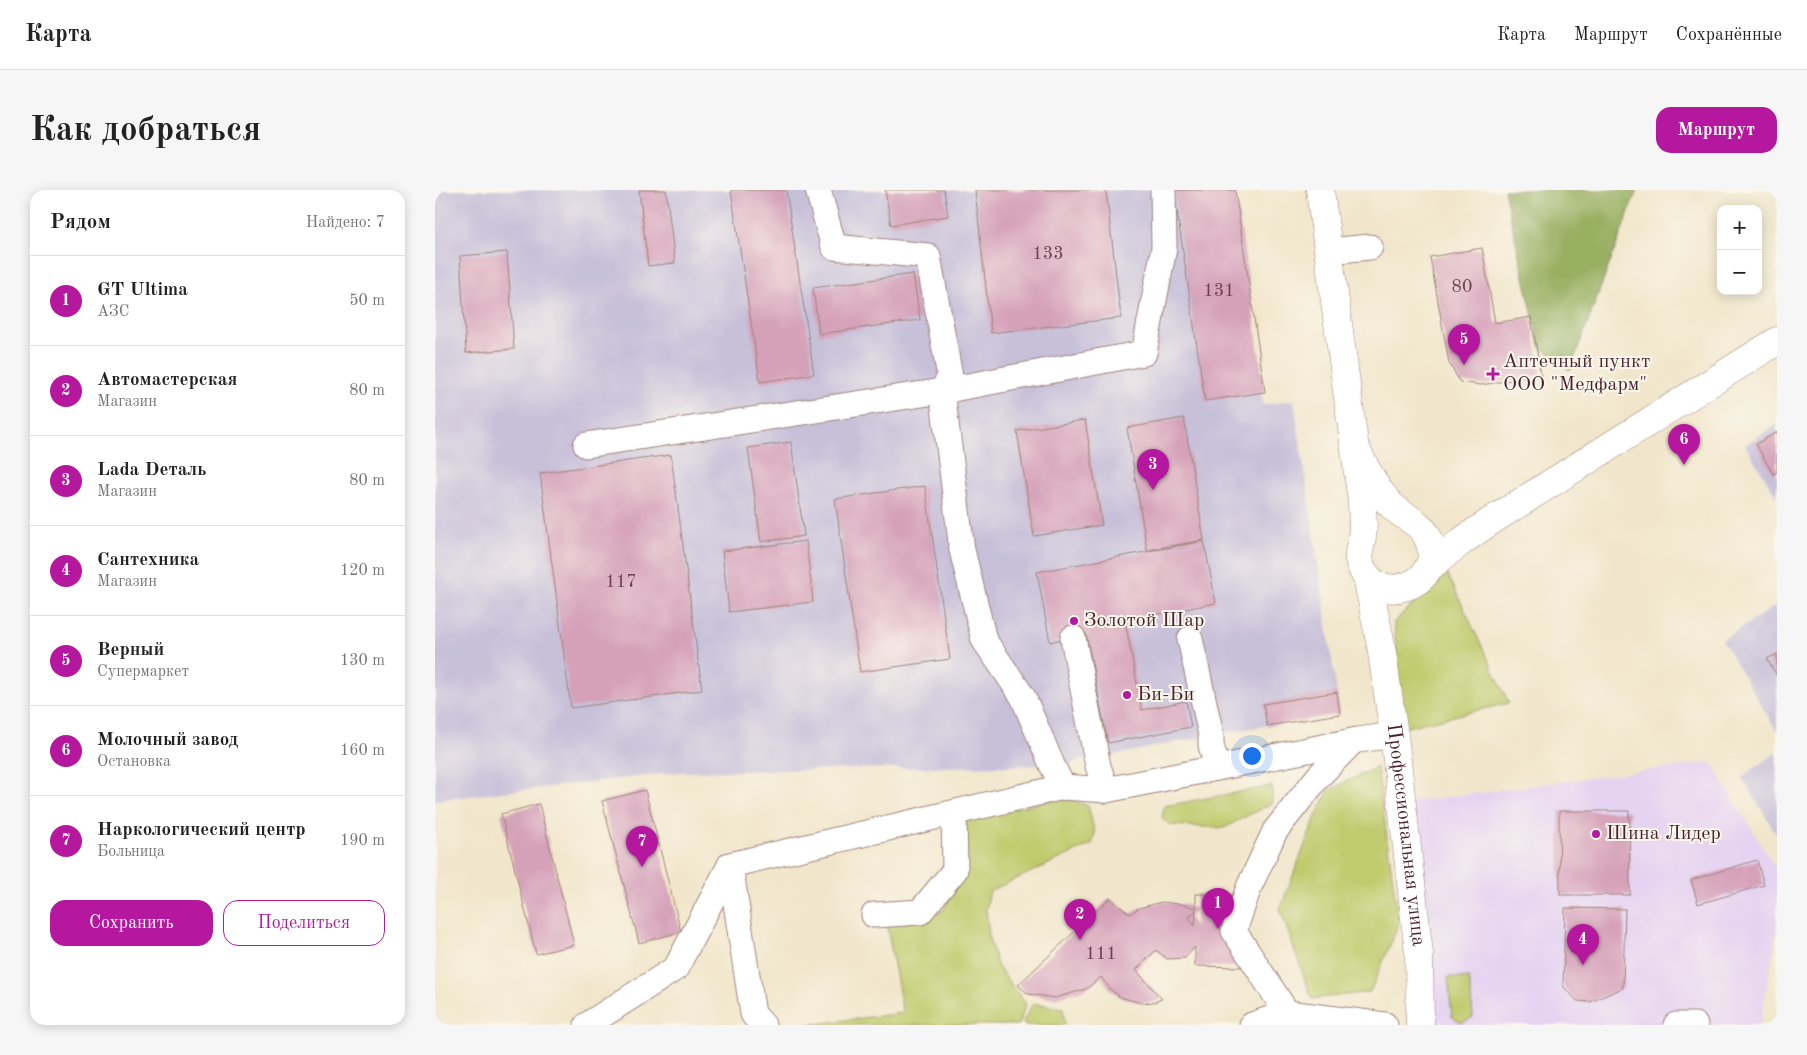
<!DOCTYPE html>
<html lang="ru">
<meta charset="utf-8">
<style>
:root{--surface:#fff;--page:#f6f6f6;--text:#222;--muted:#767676;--line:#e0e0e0;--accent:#b5179e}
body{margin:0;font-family:"Old Standard TT",serif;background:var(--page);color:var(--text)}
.controls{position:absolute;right:15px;top:15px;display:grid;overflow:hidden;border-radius:10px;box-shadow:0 2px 12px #0003}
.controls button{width:45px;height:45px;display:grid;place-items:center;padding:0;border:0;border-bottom:1px solid var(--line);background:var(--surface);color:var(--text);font:25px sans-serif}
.you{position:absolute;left:816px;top:565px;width:18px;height:18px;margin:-12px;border:4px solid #fff;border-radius:50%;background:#1a73e8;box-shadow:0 0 0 8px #1a73e833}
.badge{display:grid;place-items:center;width:32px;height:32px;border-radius:50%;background:var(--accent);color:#fff;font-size:16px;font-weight:700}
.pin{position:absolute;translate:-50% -41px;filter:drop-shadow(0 1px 2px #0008)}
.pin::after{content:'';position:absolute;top:26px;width:18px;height:15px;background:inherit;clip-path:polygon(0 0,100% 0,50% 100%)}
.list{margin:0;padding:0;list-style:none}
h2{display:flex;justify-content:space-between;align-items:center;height:65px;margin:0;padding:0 20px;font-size:21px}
h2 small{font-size:16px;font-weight:400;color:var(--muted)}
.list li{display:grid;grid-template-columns:32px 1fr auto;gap:15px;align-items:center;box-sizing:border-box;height:90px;padding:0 20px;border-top:1px solid var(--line)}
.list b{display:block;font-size:19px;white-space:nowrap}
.list p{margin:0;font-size:16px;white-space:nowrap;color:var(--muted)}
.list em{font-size:16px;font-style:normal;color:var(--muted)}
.actions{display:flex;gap:10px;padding:15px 20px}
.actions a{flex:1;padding:11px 0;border:1px solid var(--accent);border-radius:15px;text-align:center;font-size:18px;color:var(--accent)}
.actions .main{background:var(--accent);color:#fff}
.map{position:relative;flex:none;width:1342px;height:835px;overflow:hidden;border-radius:15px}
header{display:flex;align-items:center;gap:30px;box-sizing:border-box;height:70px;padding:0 25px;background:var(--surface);border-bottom:1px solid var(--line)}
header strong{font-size:24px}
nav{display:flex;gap:28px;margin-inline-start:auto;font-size:18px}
.intro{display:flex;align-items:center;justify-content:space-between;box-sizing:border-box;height:120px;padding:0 30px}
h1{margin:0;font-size:35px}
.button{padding:12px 22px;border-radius:15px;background:var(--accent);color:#fff;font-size:18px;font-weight:700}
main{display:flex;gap:30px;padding:0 30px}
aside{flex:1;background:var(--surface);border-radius:15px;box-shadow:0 2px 12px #0003}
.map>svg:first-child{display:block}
.built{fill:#e5d3f1}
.industrial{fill:#c7c0d9}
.green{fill:#bfcb6d;stroke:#84754c}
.forest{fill:#97af60;stroke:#706746}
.building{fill:#d5a1b9;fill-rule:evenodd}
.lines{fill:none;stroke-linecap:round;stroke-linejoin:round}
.minor-casing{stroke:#9e827b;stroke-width:27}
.major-casing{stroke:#9e827b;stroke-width:29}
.minor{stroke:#fff;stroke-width:25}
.major{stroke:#fff;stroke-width:28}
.poi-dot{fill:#b5179e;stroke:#fbf7ec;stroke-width:2}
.labels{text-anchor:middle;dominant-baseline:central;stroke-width:4;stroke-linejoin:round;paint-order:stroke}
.number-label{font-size:18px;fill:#6d404e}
.poi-label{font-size:20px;fill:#4a1f2b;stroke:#fbf7ec;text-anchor:start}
.street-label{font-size:20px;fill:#4a1f2b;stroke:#fbf7ec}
</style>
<header>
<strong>Карта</strong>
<nav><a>Карта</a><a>Маршрут</a><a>Сохранённые</a></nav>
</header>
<div class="intro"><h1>Как добраться</h1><a class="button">Маршрут</a></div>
<main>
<aside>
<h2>Рядом<small>Найдено: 7</small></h2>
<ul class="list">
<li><span class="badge">1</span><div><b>GT Ultima</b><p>АЗС</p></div><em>50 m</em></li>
<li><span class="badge">2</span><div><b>Автомастерская</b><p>Магазин</p></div><em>80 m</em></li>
<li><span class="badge">3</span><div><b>Lada Dеталь</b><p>Магазин</p></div><em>80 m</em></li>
<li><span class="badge">4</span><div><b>Сантехника</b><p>Магазин</p></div><em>120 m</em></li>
<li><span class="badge">5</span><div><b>Верный</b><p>Супермаркет</p></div><em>130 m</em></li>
<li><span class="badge">6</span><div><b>Молочный завод</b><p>Остановка</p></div><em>160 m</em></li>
<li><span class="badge">7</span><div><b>Наркологический центр</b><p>Больница</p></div><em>190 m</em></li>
</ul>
<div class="actions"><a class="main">Сохранить</a><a>Поделиться</a></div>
</aside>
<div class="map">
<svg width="1342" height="835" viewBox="0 0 1342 835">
<rect width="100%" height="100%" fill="#fbf7ec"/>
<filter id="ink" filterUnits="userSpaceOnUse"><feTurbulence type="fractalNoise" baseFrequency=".02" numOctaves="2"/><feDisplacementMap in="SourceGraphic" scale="10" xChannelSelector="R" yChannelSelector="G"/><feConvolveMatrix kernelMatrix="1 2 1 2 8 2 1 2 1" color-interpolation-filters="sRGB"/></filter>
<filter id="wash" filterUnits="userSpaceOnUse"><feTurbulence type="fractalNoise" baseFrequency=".0096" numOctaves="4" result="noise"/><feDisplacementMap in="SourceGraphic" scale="20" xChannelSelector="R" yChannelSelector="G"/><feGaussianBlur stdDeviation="1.12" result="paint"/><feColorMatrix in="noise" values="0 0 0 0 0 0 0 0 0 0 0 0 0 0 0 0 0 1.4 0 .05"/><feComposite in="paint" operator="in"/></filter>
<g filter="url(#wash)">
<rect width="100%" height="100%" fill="#f1e6cb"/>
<polygon class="built" points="1276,572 1342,680 1342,740 1325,835 997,835 974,612"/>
<g class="industrial">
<polygon points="0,0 797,0 828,215 859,210 905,524 792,542 655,570 644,570 635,574 617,575 244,582 0,610"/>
<polygon points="1342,234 1342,307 1310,255"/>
<polygon points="1342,415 1342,541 1287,450"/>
<polygon points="1342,562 1342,645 1307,587"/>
</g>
<g class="green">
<polygon points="1012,383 1074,513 968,538 959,432"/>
<polygon points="942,577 964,734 935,802 877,809 845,719 882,624 894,600"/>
<polygon points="837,596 837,613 789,638 734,635 727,628 729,616"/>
<polygon points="630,607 653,616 660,643 657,654 555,701 551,719 555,752 563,777 591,814 583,835 370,835 468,823 452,737 508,721 524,688 531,630"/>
<polygon points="1013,787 1034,788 1038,827 1027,833 1017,827"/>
<polygon points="598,813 628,818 630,835 590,835 588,832"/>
</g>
<polygon class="forest" points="1069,0 1202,0 1135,180 1105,157"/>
<g id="blocks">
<g class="building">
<polygon points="204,0 231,0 240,73 213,76"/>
<polygon points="296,0 351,0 379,184 325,192"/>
<polygon points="450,0 509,0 513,26 456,35"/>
<polygon points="540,0 671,0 686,128 556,143"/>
<polygon points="739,0 800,0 830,202 770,211"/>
<polygon points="1047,58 1060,133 1096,127 1106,185 1046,195 1025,192 1014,173 995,67"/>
<polygon points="72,62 79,159 31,163 25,66"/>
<polygon points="478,84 485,130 384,144 378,98"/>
<polygon points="749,228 769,350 712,360 692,238"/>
<polygon points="650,230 667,335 599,346 582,241"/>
<polygon points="1342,242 1342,282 1338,284 1321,254"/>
<polygon points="356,252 369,346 326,352 313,258"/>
<polygon points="236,265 267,500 136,518 105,283"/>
<polygon points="490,296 515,469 425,482 400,309"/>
<polygon points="371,351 378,412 294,422 287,361"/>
<polygon points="769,351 781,413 690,431 707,520 751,511 756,537 673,553 651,443 615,452 602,382"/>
<polygon points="1342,464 1342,486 1332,469"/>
<polygon points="902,502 905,524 832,536 828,514"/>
<polygon points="210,600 246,742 204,753 167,611"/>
<polygon points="104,614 139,755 101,764 66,624"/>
<polygon points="1124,621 1194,621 1195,705 1125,705"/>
<polygon points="1322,670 1329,695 1263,714 1256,690"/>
<path d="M 761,704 L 810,705 L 808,777 L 760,776 L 760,757 L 750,768 L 732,769 L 721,760 L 701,780 L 727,809 L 719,812 L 706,813 L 685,807 L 675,799 L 666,787 L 651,799 L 620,808 L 593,804 L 583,795 L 675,708 L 695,724 L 704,718 L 727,712 L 752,715 L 761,719 ZM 761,720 L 760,736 L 754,727 Z"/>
<polygon points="1130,718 1190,719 1188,798 1155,812 1142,811 1128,796"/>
</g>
</g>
</g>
<g filter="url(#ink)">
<use href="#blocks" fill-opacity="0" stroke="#9e827b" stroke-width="1"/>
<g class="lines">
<defs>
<g id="minor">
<polyline points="894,61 935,57"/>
<polyline points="151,255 507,201 515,187 493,66 399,57 383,0"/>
<polyline points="638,448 663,576 671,600"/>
<polyline points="755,449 776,545 776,555 782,578"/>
<polyline points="628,597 617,575 588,507 549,450 527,360 507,201 709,163 729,58 728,0"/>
<polyline points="439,725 485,722 520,680 519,623"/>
<polyline points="152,835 241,778 295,675"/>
<polyline points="328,835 318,824 295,675 628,597 671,600 923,550 959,545"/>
<polyline points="817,835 852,823 950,835"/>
<polyline points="849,835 852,823 799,741 814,697 840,641 883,587 918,551"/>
<polyline points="1241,835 1260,835"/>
</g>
<g id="major">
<path d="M 885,0 L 927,312 C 927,323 929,336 927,347 C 926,355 923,361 924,369 C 935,423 1015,395 993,348 C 986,332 968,327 956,315 C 940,298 930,278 920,256"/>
<polyline points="993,378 1027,351 1056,331 1342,151"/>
<path id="s1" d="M 932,386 L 946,456 L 959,545 L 974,675 L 984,764 L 985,835"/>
</g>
</defs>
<use href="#minor" class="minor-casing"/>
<use href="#major" class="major-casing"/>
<use href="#minor" class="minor"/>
<use href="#major" class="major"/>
</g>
</g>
<g class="poi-dot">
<path d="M1055.5 176.5h5v5h5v5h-5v5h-5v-5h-5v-5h5z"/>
<circle cx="639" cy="431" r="5"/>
<circle cx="692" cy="505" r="5"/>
<circle cx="1161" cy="644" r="5"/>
</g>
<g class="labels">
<g class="number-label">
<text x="613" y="64">133</text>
<text x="1027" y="97">80</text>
<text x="784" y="101">131</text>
<text x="186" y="392">117</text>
<text x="666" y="764">111</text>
</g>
<g class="poi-label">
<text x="1068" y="172">Аптечный пункт<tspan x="1068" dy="23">ООО "Медфарм"</tspan></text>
<text x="649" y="431">Золотой Шар</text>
<text x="702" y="505">Би-Би</text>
<text x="1171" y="644">Шина Лидер</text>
</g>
<g class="street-label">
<text stroke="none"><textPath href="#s1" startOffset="262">Профессиональная улица</textPath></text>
</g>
</g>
</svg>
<div class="controls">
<button>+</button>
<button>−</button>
</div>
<div class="you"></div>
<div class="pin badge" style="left:783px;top:739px">1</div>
<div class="pin badge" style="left:645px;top:750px">2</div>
<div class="pin badge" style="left:718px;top:300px">3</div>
<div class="pin badge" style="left:1148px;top:775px">4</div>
<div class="pin badge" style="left:1029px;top:175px">5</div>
<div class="pin badge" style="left:1249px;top:275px">6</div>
<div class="pin badge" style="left:207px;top:677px">7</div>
</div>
</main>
